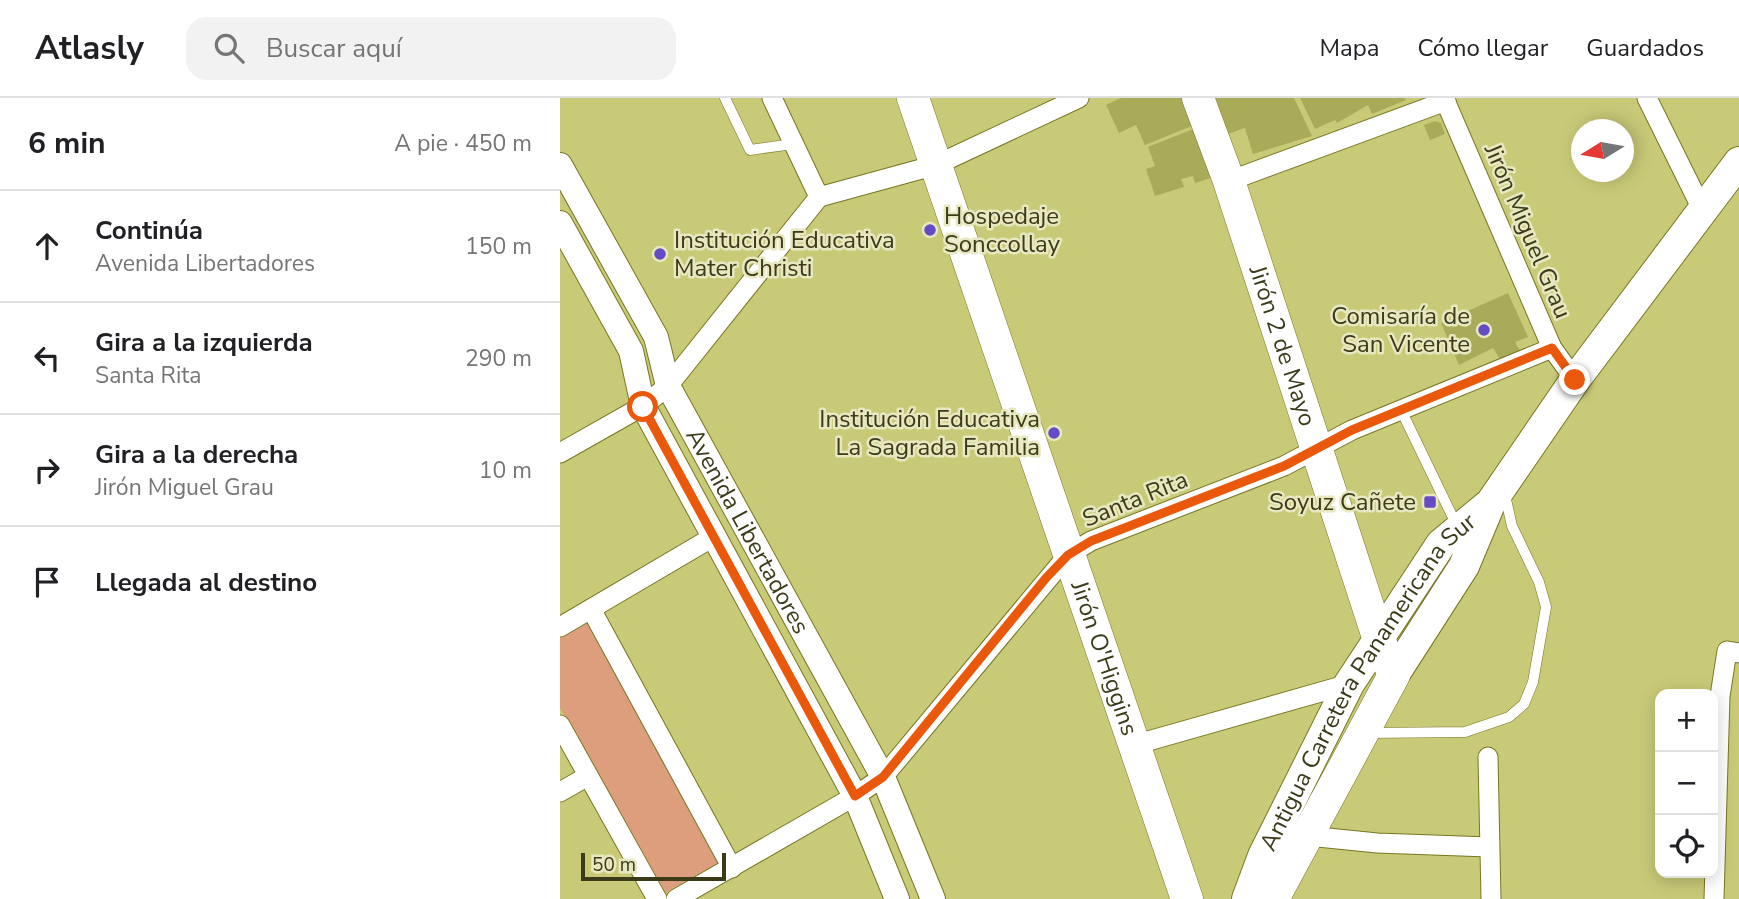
<!DOCTYPE html>
<html lang="es">
<meta charset="utf-8">
<style>
:root{--surface:#fff;--page:#f2f2f2;--text:#202124;--muted:#757577;--line:#e0e0e0}
body{margin:0;font-family:"Nunito Sans",sans-serif;background:var(--page);color:var(--text)}
.controls{position:absolute;right:21px;bottom:21px;display:grid;overflow:hidden;border-radius:14px;box-shadow:0 4px 18px #0003}
.controls button{width:63px;height:63px;display:grid;place-items:center;padding:0;border:0;border-bottom:2px solid var(--line);background:var(--surface);color:var(--text);font:35px sans-serif}
.compass{position:absolute;left:1011px;top:21px;width:63px;height:63px;border-radius:50%;background:var(--surface);box-shadow:0 4px 18px #0003;rotate:259deg}
.scale{position:absolute;left:21px;bottom:18px;width:145px;box-sizing:border-box;padding-left:7px;border:4px solid #3b3b19;border-top:0;font-size:19px;line-height:24px;white-space:nowrap;color:#3b3b19;-webkit-text-stroke:5px #e7e8c0;paint-order:stroke}
.stop{position:absolute;width:21px;height:21px;margin:-16px;border:5px solid #ea580c;border-radius:50%;background:#fff}
.stop.end{background:#ea580c;border-color:#fff;box-shadow:0 2px 7px #0008}
.list{margin:0;padding:0;list-style:none}
h2{display:flex;justify-content:space-between;align-items:center;height:91px;margin:0;padding:0 28px;font-size:30px}
h2 small{font-size:23px;font-weight:400;color:var(--muted)}
.list li{display:grid;grid-template-columns:46px 1fr auto;gap:21px;align-items:center;box-sizing:border-box;height:112px;padding:0 28px;border-top:2px solid var(--line)}
.list b{display:block;font-size:26px;white-space:nowrap}
.list p{margin:0;font-size:23px;white-space:nowrap;color:var(--muted)}
.list em{font-size:23px;font-style:normal;color:var(--muted)}
.icon{flex:none;width:38px;height:38px;fill:none;stroke:currentColor;stroke-width:2;stroke-linecap:round;stroke-linejoin:round}
.map{position:relative;flex:none;width:1179px;height:801px;overflow:hidden}
header{display:flex;align-items:center;gap:42px;box-sizing:border-box;height:98px;padding:0 35px;background:var(--surface);border-bottom:2px solid var(--line)}
header strong{font-size:33px}
nav{display:flex;gap:38px;margin-inline-start:auto;font-size:24px}
.search{width:490px;height:63px;background:var(--page);display:flex;align-items:center;gap:18px;box-sizing:border-box;padding:0 24px;border-radius:21px;color:var(--muted);font-size:26px}
main{display:flex}
aside{flex:1;background:var(--surface)}
.map>svg:first-child{display:block}
.green{fill:#dc9e7d}
.building{fill:#aaab59}
.lines{fill:none;stroke-linecap:round;stroke-linejoin:round}
.service-casing{stroke:#777621;stroke-width:11}
.minor-casing{stroke:#777621;stroke-width:21}
.tertiary-casing{stroke:#777621;stroke-width:26}
.primary-casing{stroke:#777621;stroke-width:32}
.trunk-casing{stroke:#777621;stroke-width:33}
.service{stroke:#fff;stroke-width:10}
.minor{stroke:#fff;stroke-width:19}
.tertiary{stroke:#fff;stroke-width:24}
.primary{stroke:#fff;stroke-width:30}
.trunk{stroke:#fff;stroke-width:32}
.route{stroke:#ea580c;stroke-width:9}
.poi-dot{fill:#674bc4;stroke:#e7e8c0;stroke-width:2.5}
.labels{text-anchor:middle;dominant-baseline:central;stroke-width:5;stroke-linejoin:round;paint-order:stroke}
.poi-label{font-size:24px;fill:#3b3b19;stroke:#e7e8c0;text-anchor:end}
.street-label{font-size:24px;fill:#3b3b19;stroke:#e7e8c0}
</style>
<header>
<strong>Atlasly</strong>
<div class="search"><svg class="icon" aria-label="search" viewBox="0 0 24 24"><circle cx="10" cy="10" r="6"/><path d="M15 15l6 6"/></svg>Buscar aquí</div>
<nav><a>Mapa</a><a>Cómo llegar</a><a>Guardados</a></nav>
</header>
<main>
<aside>
<h2>6 min<small>A pie · 450 m</small></h2>
<ul class="list">
<li><svg class="icon" aria-label="ahead" viewBox="0 0 24 24"><path d="M12 20V5M6 11l6-6 6 6"/></svg><div><b>Continúa</b><p>Avenida Libertadores</p></div><em>150 m</em></li>
<li><svg class="icon" aria-label="left" viewBox="0 0 24 24"><path d="M17 20v-9H6M10 6l-5 5 5 5"/></svg><div><b>Gira a la izquierda</b><p>Santa Rita</p></div><em>290 m</em></li>
<li><svg class="icon" aria-label="right" viewBox="0 0 24 24"><path d="M7 20v-9h11M14 6l5 5-5 5"/></svg><div><b>Gira a la derecha</b><p>Jirón Miguel Grau</p></div><em>10 m</em></li>
<li><svg class="icon" aria-label="arrive" viewBox="0 0 24 24"><path d="M6 21V4h12l-3 4 3 4H6"/></svg><div><b>Llegada al destino</b></div></li>
</ul>
</aside>
<div class="map">
<svg width="1179" height="801" viewBox="0 0 1179 801">
<rect width="100%" height="100%" fill="#c9ca78"/>
<polygon class="green" points="29,524 160,764 103,796 0,610 0,540"/>
<g class="building">
<polygon points="561,0 623,0 632,28 585,47 576,27 559,35 546,7"/>
<polygon points="655,0 734,0 752,38 693,56 685,30 668,36"/>
<polygon points="740,0 845,0 846,2 812,16 808,7 777,25 775,22 755,31"/>
<polygon points="875,23 881,25 885,36 870,42 864,27"/>
<polygon points="633,31 651,80 635,85 633,78 621,81 624,89 595,98 586,71 595,68 588,49"/>
<polygon points="948,195 968,239 955,244 960,253 940,261 933,250 899,267 881,225"/>
</g>
<g class="lines">
<defs>
<g id="service">
<polyline points="165,0 190,52 233,46"/>
<polyline points="841,312 897,428"/>
<polyline points="808,635 905,634 949,619 964,606 973,584 986,509 979,484 952,428 945,397"/>
</g>
<g id="minor">
<polyline points="212,0 259,99"/>
<polyline points="884,0 992,250 1015,282"/>
<polyline points="1087,0 1143,113"/>
<polyline points="669,83 886,3"/>
<polyline points="259,99 376,67 519,0"/>
<polyline points="0,355 83,308 108,288 259,99"/>
<polyline points="31,511 172,770"/>
<polyline points="0,529 153,439"/>
<polyline points="0,627 97,801"/>
<polyline points="574,647 789,586"/>
<polyline points="928,659 931,801"/>
<polyline points="0,694 28,678"/>
<polyline points="748,738 817,745 929,749"/>
<polyline points="116,801 295,698 323,679 508,457 531,443 724,368 792,332 992,250"/>
<polyline points="1154,801 1160,598 1167,553 1179,555"/>
</g>
<g id="tertiary">
<path id="s1" d="M 0,67 L 96,239 L 108,288 L 323,679 L 373,801"/>
<polyline points="0,125 71,253 83,308 295,698 337,801"/>
</g>
<g id="primary">
<polyline points="834,577 904,468 930,406 1015,282 1179,64"/>
<path id="s2" d="M 687,801 L 703,758 L 789,586 L 881,446 L 927,408"/>
</g>
<g id="trunk">
<path id="s3" d="M 353,0 L 627,801"/>
<path id="s4" d="M 638,0 L 669,83 L 818,539 L 834,577 L 713,801"/>
</g>
</defs>
<use href="#service" class="service-casing"/>
<use href="#minor" class="minor-casing"/>
<use href="#tertiary" class="tertiary-casing"/>
<use href="#primary" class="primary-casing"/>
<use href="#trunk" class="trunk-casing"/>
<use href="#service" class="service"/>
<use href="#minor" class="minor"/>
<use href="#tertiary" class="tertiary"/>
<use href="#primary" class="primary"/>
<use href="#trunk" class="trunk"/>
</g>
<g class="lines">
<polyline class="route" points="83,309 295,698 323,679 486,480 508,457 531,443 724,368 792,332 992,250 1015,282"/>
</g>
<g class="poi-dot">
<circle cx="370" cy="132" r="7"/>
<circle cx="100" cy="156" r="7"/>
<circle cx="924" cy="232" r="7"/>
<circle cx="494" cy="335" r="7"/>
<rect x="863" y="397" width="14" height="14" rx="3.5"/>
</g>
<g class="labels">
<g class="poi-label">
<text x="384" y="118" text-anchor="start">Hospedaje<tspan x="384" dy="28">Sonccollay</tspan></text>
<text x="114" y="142" text-anchor="start">Institución Educativa<tspan x="114" dy="28">Mater Christi</tspan></text>
<text x="910" y="218">Comisaría de<tspan x="910" dy="28">San Vicente</tspan></text>
<text x="480" y="321">Institución Educativa<tspan x="480" dy="28">La Sagrada Familia</tspan></text>
<text x="856" y="404">Soyuz Cañete</text>
</g>
<g class="street-label">
<text transform="translate(968 133) rotate(67)">Jirón Miguel Grau</text>
<text stroke="none"><textPath href="#s4" startOffset="262">Jirón 2 de Mayo</textPath></text>
<text transform="translate(575 401) rotate(-22)">Santa Rita</text>
<text stroke="none"><textPath href="#s1" startOffset="413">Avenida Libertadores</textPath></text>
<text stroke="none"><textPath href="#s3" startOffset="592">Jirón O'Higgins</textPath></text>
<text stroke="none"><textPath href="#s2" startOffset="250">Antigua Carretera Panamericana Sur</textPath></text>
</g>
</g>
</svg>
<div class="controls">
<button>+</button>
<button>−</button>
<button><svg class="icon" aria-label="locate" viewBox="0 0 24 24"><circle cx="12" cy="12" r="6"/><path d="M12 2v4M12 18v4M2 12h4M18 12h4"/></svg></button>
</div>
<svg class="compass" viewBox="-18 -18 36 36"><path d="M0-13l5 13h-10z" fill="#e53935"/><path d="M0 13l5-13h-10z" fill="#757577"/></svg>
<div class="scale">50 m</div>
<div class="stop" style="left:83px;top:309px"></div>
<div class="stop end" style="left:1015px;top:282px"></div>
</div>
</main>
